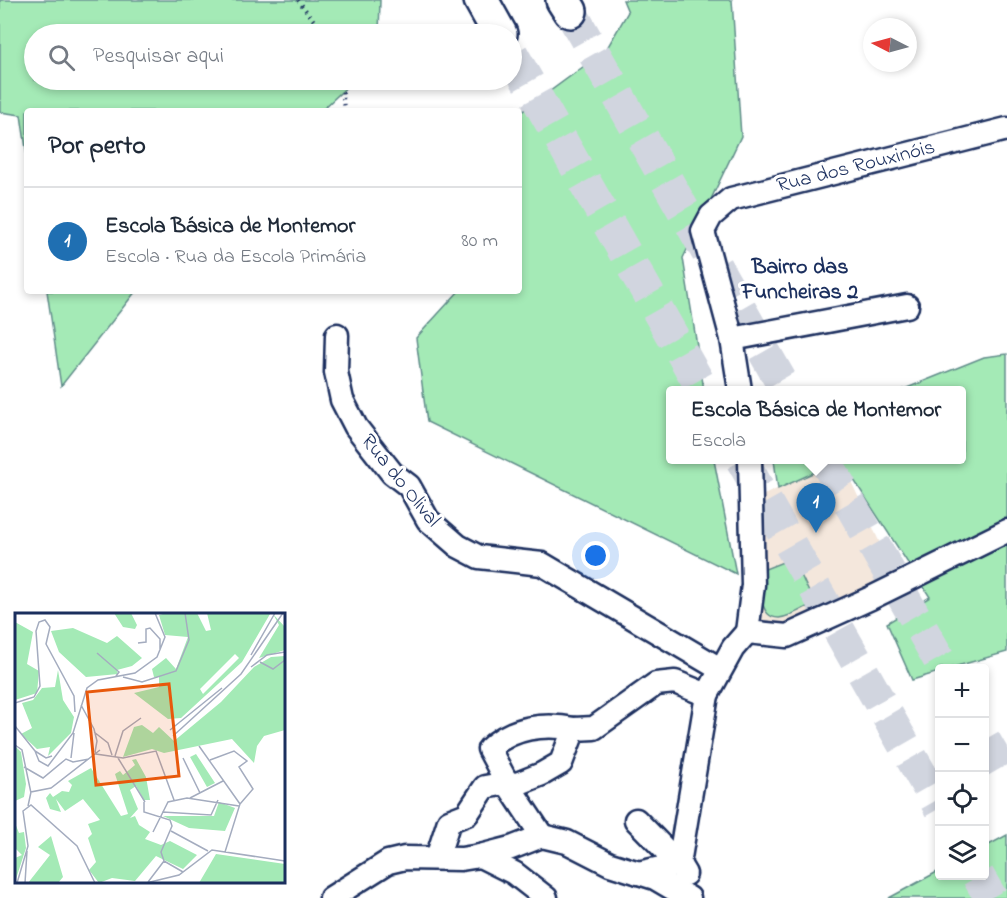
<!DOCTYPE html>
<html lang="pt">
<meta charset="utf-8">
<style>
:root{--surface:#fff;--page:#f2f2f3;--text:#1f2937;--muted:#747a83;--line:#e0e1e3;--accent:#1f6fb2}
body{margin:0;font-family:"Indie Flower",sans-serif;background:var(--page);color:var(--text)}
.controls{position:absolute;right:18px;bottom:18px;display:grid;overflow:hidden;border-radius:6px;box-shadow:0 3px 9px #0003}
.controls button{width:54px;height:54px;display:grid;place-items:center;padding:0;border:0;border-bottom:2px solid var(--line);background:var(--surface);color:var(--text);font:30px sans-serif}
.compass{position:absolute;left:863px;top:18px;width:54px;height:54px;border-radius:50%;background:var(--surface);box-shadow:0 3px 9px #0003;rotate:276deg}
.you{position:absolute;left:596px;top:556px;width:21px;height:21px;margin:-15px;border:4px solid #fff;border-radius:50%;background:#1a73e8;box-shadow:0 0 0 9px #1a73e833}
.badge{display:grid;place-items:center;width:39px;height:39px;border-radius:50%;background:var(--accent);color:#fff;font-size:20px;font-weight:700}
.pin{position:absolute;translate:-50% -50px;filter:drop-shadow(0 2px 3px #0008)}
.pin::after{content:'';position:absolute;top:32px;width:21px;height:18px;background:inherit;clip-path:polygon(0 0,100% 0,50% 100%)}
.popup{position:absolute;left:666px;top:386px;width:300px;height:78px;box-sizing:border-box;display:grid;place-content:center;border-radius:6px;background:var(--surface);filter:drop-shadow(0 2px 4px #0005);font-size:20px;white-space:nowrap;color:var(--muted)}
.popup b{font-size:22px;color:var(--text)}
.popup::after{content:'';position:absolute;left:50%;top:100%;margin-left:-12px;border:12px solid transparent;border-top-color:var(--surface)}
.list{margin:0;padding:0;list-style:none}
h2{display:flex;justify-content:space-between;align-items:center;height:78px;margin:0;padding:0 24px;font-size:26px}
h2 small{font-size:20px;font-weight:400;color:var(--muted)}
.list li{display:grid;grid-template-columns:39px 1fr auto;gap:18px;align-items:center;box-sizing:border-box;height:108px;padding:0 24px;border-top:2px solid var(--line)}
.list b{display:block;font-size:22px;white-space:nowrap}
.list p{margin:0;font-size:20px;white-space:nowrap;color:var(--muted)}
.list em{font-size:20px;font-style:normal;color:var(--muted)}
.icon{flex:none;width:33px;height:33px;fill:none;stroke:currentColor;stroke-width:2;stroke-linecap:round;stroke-linejoin:round}
.map{position:relative;flex:none;width:1007px;height:898px;overflow:hidden}
.search{position:absolute;background:var(--surface);box-shadow:0 3px 9px #0003;left:24px;top:24px;width:498px;height:66px;display:flex;align-items:center;gap:15px;box-sizing:border-box;padding:0 21px;border-radius:33px;color:var(--muted);font-size:22px}
.panel{position:absolute;background:var(--surface);box-shadow:0 3px 9px #0003;left:24px;top:108px;width:498px;height:186px;border-radius:6px}
.map>svg:first-child{display:block}
.built{fill:#f4e7dc}
.green{fill:#a4eab6;stroke:#608c8a;stroke-width:1.5}
.lines{fill:none;stroke-linecap:round;stroke-linejoin:round}
.highway-tunnel{stroke:#d1d5df;stroke-width:33;stroke-dasharray:33 16;stroke-linecap:butt}
.minor-casing{stroke:#1b2f5e;stroke-width:27}
.highway-casing{stroke:#1b2f5e;stroke-width:38}
.path{stroke:#1b2f5e;stroke-width:4;stroke-dasharray:1.5 4.5;stroke-linecap:butt}
.minor{stroke:#fff;stroke-width:22}
.highway{stroke:#fff;stroke-width:33}
.labels{text-anchor:middle;dominant-baseline:central;stroke-width:6;stroke-linejoin:round;paint-order:stroke}
.street-label{font-size:21px;fill:#1b2f5e;stroke:#fff}
.neighbourhood-label{font-size:22px;font-weight:bold;fill:#1b2f5e;stroke:#fff}
.inset-road{fill:none;stroke:#a4acbf;stroke-width:1.5}
.view{fill:#e8590c;fill-opacity:0.15;stroke:#e8590c;stroke-width:3}
.inset-edge{fill:none;stroke:#1b2f5e;stroke-width:3}
</style>
<div class="map">
<svg width="1007" height="898" viewBox="0 0 1007 898">
<rect width="100%" height="100%" fill="#fff"/>
<filter id="ink" filterUnits="userSpaceOnUse"><feTurbulence type="fractalNoise" baseFrequency=".0167" numOctaves="2"/><feDisplacementMap in="SourceGraphic" scale="12" xChannelSelector="R" yChannelSelector="G"/><feConvolveMatrix kernelMatrix="1 2 1 2 8 2 1 2 1" color-interpolation-filters="sRGB"/></filter>
<g filter="url(#ink)">
<polygon class="built" points="841,460 894,573 894,577 785,628 764,624 759,618 757,498"/>
<g class="green">
<polygon points="0,0 380,0 379,34 34,34 34,80 354,80 321,111 27,111 27,156 21,115 0,112"/>
<polygon points="623,0 732,0 741,136 683,258 704,390 670,390 670,460 714,460 736,574 427,422 416,338 459,291 519,291 519,114 606,50 628,12"/>
<polygon points="47,291 136,291 61,386"/>
<polygon points="1007,354 1007,652 950,668 940,668 939,672 912,680 887,623 930,597 841,460 778,489 774,460 962,460 962,390 902,390 984,357"/>
<path d="M 793,558 L 814,603 C 804,608 790,617 779,618 C 757,618 760,583 765,569 Z"/>
<polygon points="1007,835 1007,898 889,898 939,871 940,876 984,876 985,847"/>
</g>
<g class="lines">
<g class="highway-tunnel">
<polyline points="570,11 786,390"/>
<polyline points="512,54 703,390"/>
<polyline points="742,460 940,808"/>
<polyline points="825,460 944,668"/>
<polyline points="984,740 1007,780"/>
<polyline points="978,876 991,898"/>
</g>
<defs>
<g id="minor">
<polyline points="337,335 336,372 342,400 356,427 392,473 409,486 428,520 458,546 479,557 542,564 720,669"/>
<polyline points="732,339 907,306"/>
<polyline points="740,390 732,339 703,231 711,216 731,199 1007,129"/>
<polyline points="747,632 787,636 871,598 1007,531"/>
<polyline points="747,632 753,585 750,460"/>
<polyline points="636,820 679,864 685,874"/>
<path d="M 542,836 L 507,783 L 489,749 C 511,727 545,723 574,729"/>
<polyline points="480,856 514,873 546,898"/>
<polyline points="437,858 449,821 467,814 485,787 507,783 517,784 542,774 561,763 574,729 594,728 656,684 675,682 707,695"/>
<polyline points="638,873 679,864 707,695 733,648 747,632"/>
<polyline points="331,898 388,862 405,858 461,859 480,856 511,848 542,836 567,842 610,864 655,878 689,898"/>
</g>
<g id="highway">
<polyline points="481,0 500,34"/>
<polyline points="563,0 570,11"/>
</g>
</defs>
<use href="#minor" class="minor-casing"/>
<use href="#highway" class="highway-casing"/>
<g class="path">
<polyline points="298,0 324,34"/>
<polyline points="342,80 344,111"/>
</g>
<use href="#minor" class="minor"/>
<use href="#highway" class="highway"/>
</g>
</g>
<g class="labels">
<g class="street-label">
<text transform="translate(856 167) rotate(-14)">Rua dos Rouxinóis</text>
<text transform="translate(400 481) rotate(51)">Rua do Olival</text>
</g>
<g class="neighbourhood-label">
<text x="800" y="268">Bairro das<tspan x="800" dy="25">Funcheiras 2</tspan></text>
</g>
</g>
<g transform="translate(15 613)">
<rect width="270" height="270" fill="#fff"/>
<path d="M 99,0 L 116,0 L 122,12 L 120,16 L 108,14 ZM 152,0 L 182,0 L 191,18 L 196,17 L 192,0 L 255,1 L 227,49 L 166,105 L 153,106 L 119,80 L 144,74 L 144,64 L 139,64 L 137,56 L 151,45 L 161,56 L 173,24 L 150,22 L 144,2 ZM 220,41 L 224,45 L 188,81 L 185,76 ZM 258,1 L 270,14 L 270,37 L 244,45 L 264,12 ZM 0,9 L 18,19 L 12,51 L 24,58 L 22,80 L 0,87 ZM 58,15 L 92,30 L 102,23 L 127,45 L 117,53 L 102,57 L 103,61 L 71,64 L 44,39 L 36,18 ZM 270,43 L 270,117 L 249,123 L 242,133 L 239,150 L 217,126 L 149,140 L 137,136 L 108,144 L 119,114 L 127,112 L 138,120 L 144,114 L 159,128 L 206,89 L 239,54 L 256,44 ZM 43,57 L 48,87 L 59,104 L 56,120 L 33,143 L 35,134 L 22,136 L 6,121 L 17,115 L 7,90 L 18,87 L 27,75 L 40,74 ZM 0,133 L 6,139 L 11,171 L 9,184 L 0,188 ZM 181,141 L 200,170 L 192,174 L 175,144 ZM 121,146 L 131,164 L 135,187 L 129,187 L 121,173 L 115,177 L 123,196 L 115,205 L 120,203 L 124,212 L 135,219 L 130,226 L 146,232 L 155,228 L 182,242 L 168,256 L 141,243 L 120,268 L 97,265 L 84,270 L 74,257 L 81,249 L 73,225 L 77,221 L 73,211 L 85,207 L 68,186 L 50,198 L 41,186 L 46,199 L 35,196 L 31,185 L 35,180 L 38,184 L 47,178 L 54,179 L 57,172 L 53,168 L 76,155 L 106,203 L 113,201 L 100,161 L 105,158 L 108,162 L 120,152 L 117,147 ZM 204,189 L 220,195 L 210,218 L 174,215 L 148,203 L 199,203 ZM 0,210 L 4,220 L 9,219 L 11,235 L 0,269 L 0,245 L 7,242 L 0,235 ZM 36,223 L 48,264 L 43,270 L 13,270 L 35,242 L 23,234 ZM 201,241 L 270,251 L 270,270 L 184,270 Z" fill="#a4eab6" fill-rule="evenodd"/>
<path class="inset-road" d="M 123,30 L 131,29 L 131,16 L 135,15 L 145,26 L 145,37M 82,40 L 104,59 L 101,63M 236,42 L 260,0M 245,49 L 258,56 L 270,47M 236,54 L 252,42 L 270,39M 108,64 L 127,69 L 161,58 L 174,27 L 170,0M 0,90 L 19,84 L 25,73 L 21,18 L 24,9 L 30,7 L 35,14 L 31,31 L 59,83 L 60,99M 66,92 L 79,116 L 82,128 L 80,139M 0,113 L 20,138M 155,117 L 207,75M 79,119 L 93,130 L 97,142M 158,123 L 226,61 L 268,0M 0,132 L 7,137 L 16,180M 184,133 L 225,191 L 210,239M 80,138 L 81,141 L 108,145 L 141,138 L 159,187M 37,143 L 31,145 L 20,138 L 24,148 L 33,153 L 58,120 L 72,75 L 83,67 L 120,60 L 142,44 L 150,24 L 140,0M 100,143 L 108,118 L 126,105M 56,145 L 59,120M 103,145 L 130,189M 168,145 L 185,180M 195,147 L 219,138 L 232,148 L 224,154 L 238,176 L 225,191M 9,154 L 28,165 L 51,146 L 58,149 L 74,146M 175,185 L 208,168M 129,189 L 129,199 L 155,207 L 157,213 L 146,239 L 149,248 L 133,269M 13,193 L 16,179 L 36,175 L 85,137M 148,199 L 153,189 L 172,185 L 224,193M 156,218 L 193,238M 138,219 L 148,199 L 196,202 L 203,187M 149,248 L 168,259M 2,270 L 13,233 L 8,198 L 16,192 L 62,233 L 80,270M 10,270 L 12,238M 131,270 L 164,262 L 197,237 L 270,248"/>
<path class="view" d="M 154,71 L 164,163 L 81,172 L 72,79 Z"/>
<rect width="270" height="270" class="inset-edge"/>
</g>
</svg>
<div class="controls">
<button>+</button>
<button>−</button>
<button><svg class="icon" aria-label="locate" viewBox="0 0 24 24"><circle cx="12" cy="12" r="6"/><path d="M12 2v4M12 18v4M2 12h4M18 12h4"/></svg></button>
<button><svg class="icon" aria-label="layers" viewBox="0 0 24 24"><path d="M12 4l9 5-9 5-9-5zM3 14l9 5 9-5"/></svg></button>
</div>
<svg class="compass" viewBox="-18 -18 36 36"><path d="M0-13l5 13h-10z" fill="#e53935"/><path d="M0 13l5-13h-10z" fill="#747a83"/></svg>
<div class="you"></div>
<div class="pin badge" style="left:816px;top:533px">1</div>
<div class="popup"><b>Escola Básica de Montemor</b>Escola</div>
<div class="search"><svg class="icon" aria-label="search" viewBox="0 0 24 24"><circle cx="10" cy="10" r="6"/><path d="M15 15l6 6"/></svg>Pesquisar aqui</div>
<section class="panel">
<h2>Por perto<small></small></h2>
<ul class="list">
<li><span class="badge">1</span><div><b>Escola Básica de Montemor</b><p>Escola · Rua da Escola Primária</p></div><em>80 m</em></li>
</ul>
</section>
</div>
